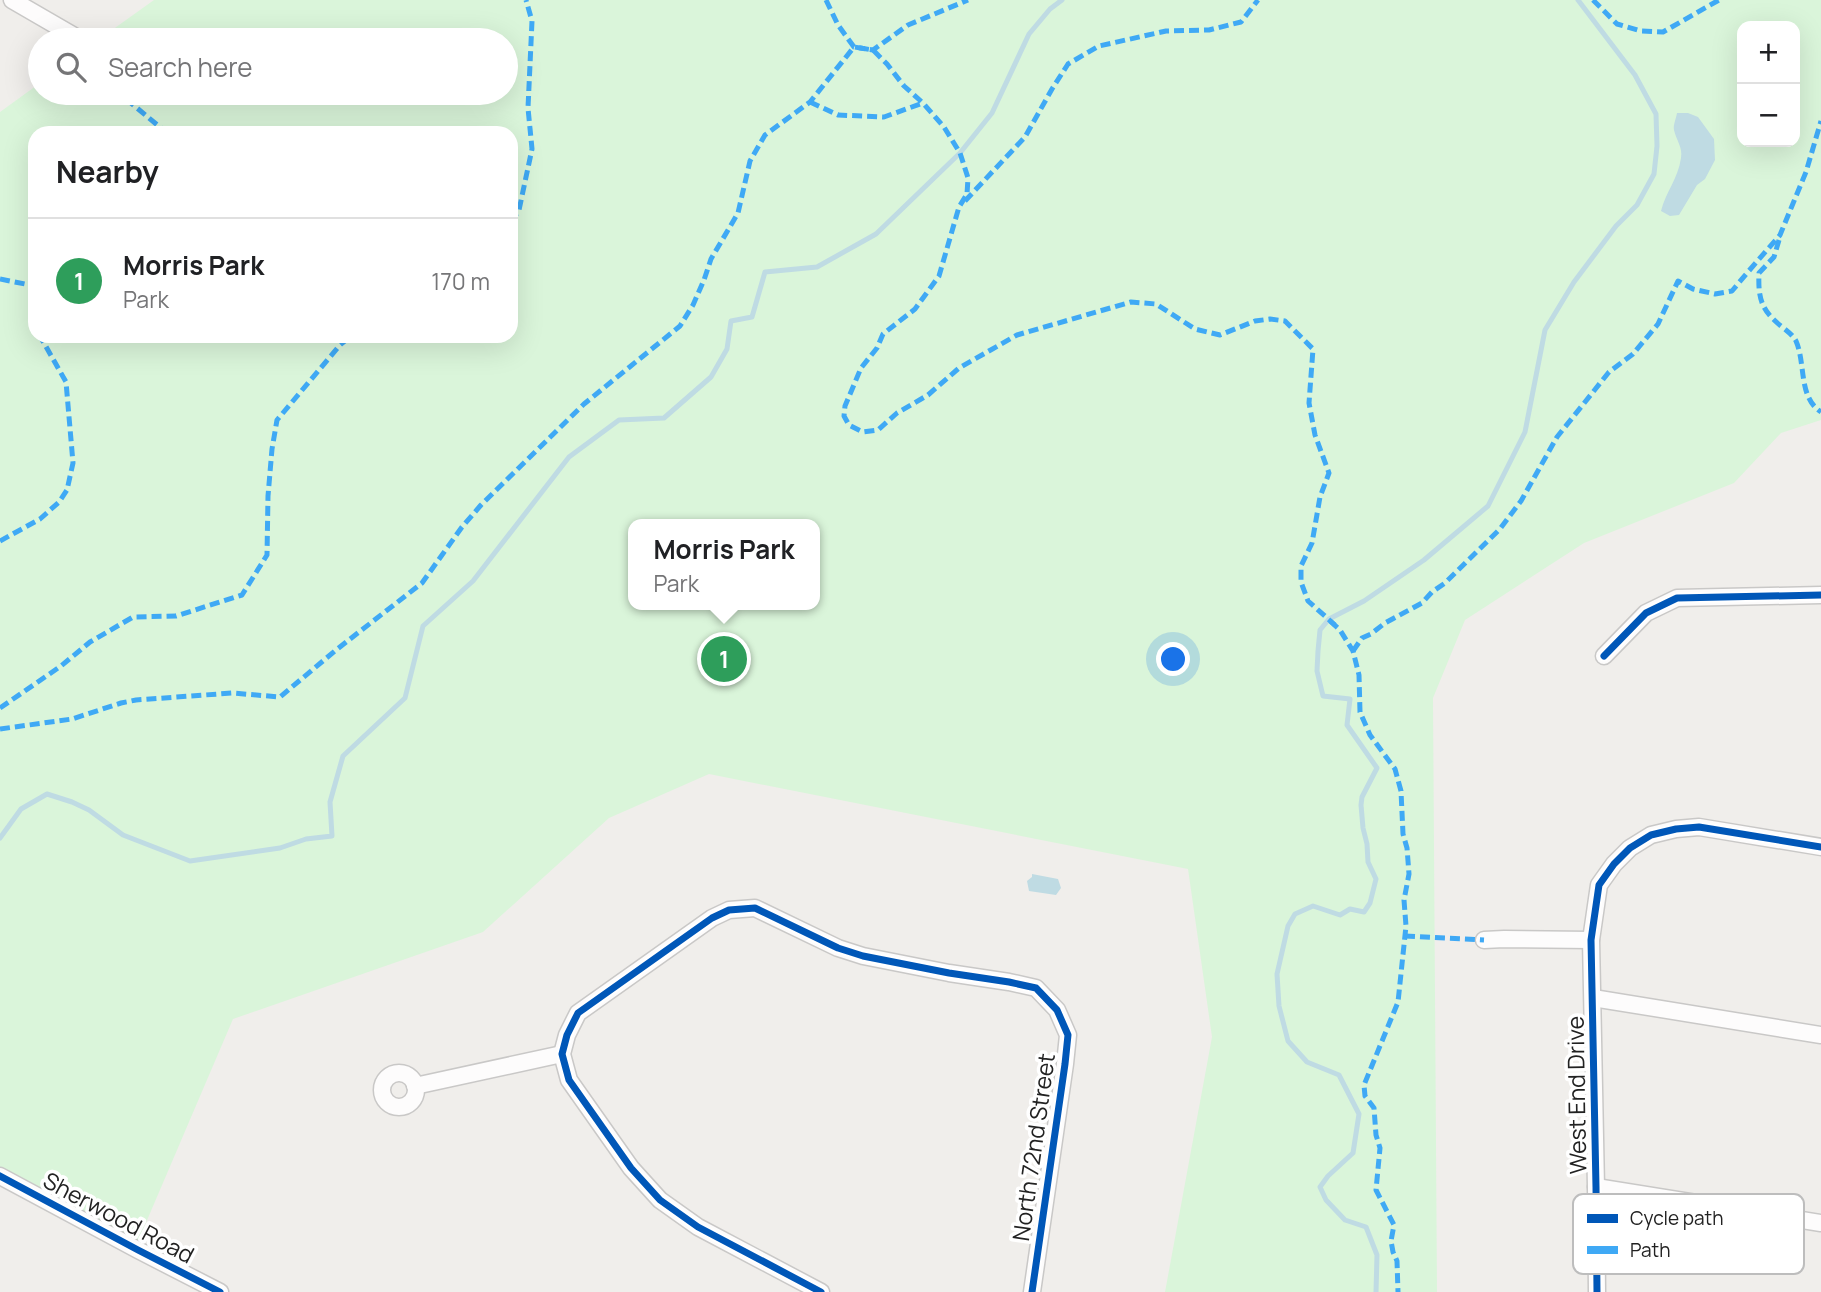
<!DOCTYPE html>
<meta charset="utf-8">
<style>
:root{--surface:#fff;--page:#f2f2f2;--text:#202124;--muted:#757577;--line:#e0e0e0;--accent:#111827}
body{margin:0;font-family:Manrope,sans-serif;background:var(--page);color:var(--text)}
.controls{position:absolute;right:21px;top:21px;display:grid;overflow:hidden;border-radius:14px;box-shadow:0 7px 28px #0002}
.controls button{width:63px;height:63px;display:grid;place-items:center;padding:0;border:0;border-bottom:2px solid var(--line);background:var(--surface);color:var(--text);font:35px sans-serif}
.you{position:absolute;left:1174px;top:660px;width:24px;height:24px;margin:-18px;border:5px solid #fff;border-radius:50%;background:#1a73e8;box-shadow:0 0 0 10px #1a73e833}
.badge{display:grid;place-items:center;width:46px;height:46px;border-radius:50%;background:var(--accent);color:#fff;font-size:23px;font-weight:700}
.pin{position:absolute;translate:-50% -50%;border:4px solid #fff;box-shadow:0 2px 7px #0006}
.popup{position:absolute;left:628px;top:519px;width:192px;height:91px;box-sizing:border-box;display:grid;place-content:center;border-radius:14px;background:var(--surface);filter:drop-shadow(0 2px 5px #0005);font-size:23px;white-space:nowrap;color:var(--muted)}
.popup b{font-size:26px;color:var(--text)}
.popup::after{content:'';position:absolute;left:50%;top:100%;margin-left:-14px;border:14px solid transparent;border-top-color:var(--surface)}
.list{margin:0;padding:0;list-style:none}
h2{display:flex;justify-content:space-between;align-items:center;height:91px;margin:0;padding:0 28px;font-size:30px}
h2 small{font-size:23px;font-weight:400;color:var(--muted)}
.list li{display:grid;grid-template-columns:46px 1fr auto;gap:21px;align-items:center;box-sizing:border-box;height:126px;padding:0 28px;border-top:2px solid var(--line)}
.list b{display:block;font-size:26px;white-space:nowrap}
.list p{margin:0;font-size:23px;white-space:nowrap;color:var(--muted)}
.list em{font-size:23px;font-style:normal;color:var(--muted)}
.icon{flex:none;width:38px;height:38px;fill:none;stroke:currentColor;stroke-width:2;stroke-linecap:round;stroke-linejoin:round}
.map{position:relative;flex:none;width:1821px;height:1292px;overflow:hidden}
.search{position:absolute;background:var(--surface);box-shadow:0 7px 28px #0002;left:28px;top:28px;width:490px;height:77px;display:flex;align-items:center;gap:18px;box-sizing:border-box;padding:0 24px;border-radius:38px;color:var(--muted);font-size:26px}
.panel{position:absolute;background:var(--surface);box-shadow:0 7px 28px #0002;left:28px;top:126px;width:490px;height:217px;border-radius:21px}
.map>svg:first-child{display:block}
.park{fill:#daf5da;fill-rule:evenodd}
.water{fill:#bfdbe3}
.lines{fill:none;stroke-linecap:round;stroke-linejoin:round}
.stream{stroke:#bfdbe3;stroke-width:5}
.street-casing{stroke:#c9c8c7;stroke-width:19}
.street{stroke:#fdfcfc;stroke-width:16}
.quiet{stroke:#3fa9f5;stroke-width:5;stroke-dasharray:10 5;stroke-linecap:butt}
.cycleway-casing{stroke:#fff;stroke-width:11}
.cycleway{stroke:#0057b8;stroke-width:7}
.labels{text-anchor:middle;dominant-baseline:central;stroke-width:7;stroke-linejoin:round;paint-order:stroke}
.street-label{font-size:23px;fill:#222;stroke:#fff}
.key{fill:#fff;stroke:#bdbdbd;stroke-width:2}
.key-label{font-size:19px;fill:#222}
</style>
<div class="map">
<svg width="1821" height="1292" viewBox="0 0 1821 1292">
<rect width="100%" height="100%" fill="#f0eeeb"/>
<path class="park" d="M 154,0 L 1821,0 L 1821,420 L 1781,433 L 1734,483 L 1584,543 L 1465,620 L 1433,698 L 1437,1292 L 1165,1292 L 1212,1037 L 1188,869 L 709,774 L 609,818 L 483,932 L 233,1019 L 136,1246 L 0,1172 L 0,112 L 40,83 L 40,93 L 506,93 L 506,40 L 98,40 ZM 1742,26 L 1795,26 L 1795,142 L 1742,142 ZM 35,133 L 511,133 L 511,336 L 35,336 ZM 633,524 L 815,524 L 815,605 L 633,605 Z"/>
<g class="water">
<path d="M 1677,113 L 1688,113 L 1698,117 L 1714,139 L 1715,160 L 1705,179 L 1697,185 L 1679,215 L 1670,216 L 1661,211 C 1666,191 1678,179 1681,158 C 1683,147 1676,140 1674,130 C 1673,125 1676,119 1677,113 Z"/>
<polygon points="1032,874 1058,879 1061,888 1056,895 1029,891 1027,881 1032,877"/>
</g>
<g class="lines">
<g class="stream">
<polyline points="0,838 21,809 47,794 72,802 89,810 123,835 190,861 280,848 306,839 332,836 330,802 343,756 405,698 423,626 473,581 569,457 619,420 664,418 711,377 727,349 731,321 752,317 765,272 817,267 876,234 960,153 992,113 1029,34 1050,9 1062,0"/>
<polyline points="1376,1292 1377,1255 1366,1227 1345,1220 1326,1200 1320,1187 1328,1176 1353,1153 1359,1114 1339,1075 1307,1062 1288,1041 1279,1006 1277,974 1288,926 1295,914 1313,906 1340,915 1350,909 1364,912 1370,903 1376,879 1368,862 1367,844 1363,828 1361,805 1362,797 1377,768 1347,725 1350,699 1323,696 1317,671 1318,651 1320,630 1329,619 1364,601 1424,560 1488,506 1525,432 1545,330 1574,282 1616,226 1637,205 1654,174 1657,146 1656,114 1635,75 1578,0"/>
</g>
<defs>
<g id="street">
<polyline points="12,0 81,40"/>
<polyline points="1604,656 1646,613 1677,598 1821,595"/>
<polyline points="1484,940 1504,939 1591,940"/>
<polyline points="1593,998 1821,1035"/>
<circle cx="399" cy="1090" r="17"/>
<polyline points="415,1086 562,1054"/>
<polyline points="0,1176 138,1250 220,1292"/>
<polyline points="1596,1187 1821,1223"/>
<polyline points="821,1292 698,1227 660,1200 631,1168 569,1080 562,1054 567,1035 578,1013 712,918 729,910 755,908 838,948 863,956 949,973 1009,982 1036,988 1057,1010 1068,1035 1065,1064 1032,1292"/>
<polyline points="1597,1292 1596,1187 1591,940 1599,885 1614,864 1630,848 1651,835 1676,829 1699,827 1821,847"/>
</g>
</defs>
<use href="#street" class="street-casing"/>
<use href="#street" class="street"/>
<g class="quiet">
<polyline points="826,0 838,25 854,47 873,50 887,64 904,86 923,103 944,127 960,153 968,178 967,194 959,207 939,276 915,309 883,334 877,348 861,368 845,406 844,416 849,425 863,432 878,430 897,413 928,395 959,368 1017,335 1131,302 1156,304 1195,329 1220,335 1255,321 1270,319 1285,321 1313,349 1309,403 1315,435 1329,473 1320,497 1312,543 1301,566 1301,582 1308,601 1335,625"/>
<polyline points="1593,0 1617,24 1641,31 1663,32 1719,0"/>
<polyline points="112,93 131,103 167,133"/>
<polyline points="810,102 838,115 884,117 923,103"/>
<polyline points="965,201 1025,137 1052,89 1068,64 1099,46 1166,31 1209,30 1241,22 1258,0"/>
<polyline points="511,222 519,210 532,149 528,108 532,21 526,0"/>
<path d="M 1779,240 L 1774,257 L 1759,273 C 1758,298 1761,310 1781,326 C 1787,331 1792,334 1796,341 C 1806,364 1798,397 1821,412"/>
<polyline points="0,279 35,286"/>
<polyline points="0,541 40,519 59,502 67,490 73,463 66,382 40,336"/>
<polyline points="1330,621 1340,630 1353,651 1359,675 1360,712 1370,735 1395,769 1401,791 1403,834 1407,848 1409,874 1404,900 1406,926 1398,1002 1364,1085 1365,1096 1374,1108 1376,1135 1380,1148 1376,1190 1394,1225 1391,1241 1393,1252 1397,1261 1398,1292"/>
<polyline points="1353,651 1362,638 1371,634 1385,623 1422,603 1432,592 1445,583 1500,529 1521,501 1557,437 1609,372 1633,354 1658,324 1678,281 1693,289 1715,294 1732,291 1747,273 1780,235 1806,172 1821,121"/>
<polyline points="0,708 61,666 90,642 133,617 176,616 242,595 267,555 268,496 272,449 277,420 340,345 351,336"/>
<polyline points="0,729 72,719 121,703 136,700 232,693 280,697 336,650 422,583 462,527 481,505 584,404 680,326 693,305 704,280 711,259 738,213 750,161 765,135 810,102 854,47 873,50 908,25 968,0"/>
<polyline points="1405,936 1484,940"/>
</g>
<defs>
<g id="cycleway">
<polyline points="1604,656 1646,613 1677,598 1821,595"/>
<polyline points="0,1176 138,1250 220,1292"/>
<polyline points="821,1292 698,1227 660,1200 631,1168 569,1080 562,1054 567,1035 578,1013 712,918 729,910 755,908 838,948 863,956 949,973 1009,982 1036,988 1057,1010 1068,1035 1065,1064 1032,1292"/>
<polyline points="1597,1292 1596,1187 1591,940 1599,885 1614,864 1630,848 1651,835 1676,829 1699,827 1821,847"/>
</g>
</defs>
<use href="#cycleway" class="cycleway-casing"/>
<use href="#cycleway" class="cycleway"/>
</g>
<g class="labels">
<g class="street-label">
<text transform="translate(1576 1095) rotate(-91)">West End Drive</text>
<text transform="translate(1033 1147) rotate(-82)">North 72nd Street</text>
<text transform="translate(119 1217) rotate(28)">Sherwood Road</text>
</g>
</g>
<rect x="1573" y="1194" width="231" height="80" rx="10" class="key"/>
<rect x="1587" y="1214" width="31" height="9" fill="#0057b8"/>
<rect x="1587" y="1246" width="31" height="8" fill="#3fa9f5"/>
<g class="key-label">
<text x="1630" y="1225">Cycle path</text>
<text x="1630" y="1257">Path</text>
</g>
</svg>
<div class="controls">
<button>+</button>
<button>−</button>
</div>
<div class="you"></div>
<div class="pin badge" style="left:724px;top:659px;background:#2e9e5b">1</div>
<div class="popup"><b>Morris Park</b>Park</div>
<div class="search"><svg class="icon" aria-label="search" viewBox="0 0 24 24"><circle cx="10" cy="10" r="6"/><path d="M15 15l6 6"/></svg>Search here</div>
<section class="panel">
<h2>Nearby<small></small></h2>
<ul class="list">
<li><span class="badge" style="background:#2e9e5b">1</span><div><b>Morris Park</b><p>Park</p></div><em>170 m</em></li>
</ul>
</section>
</div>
